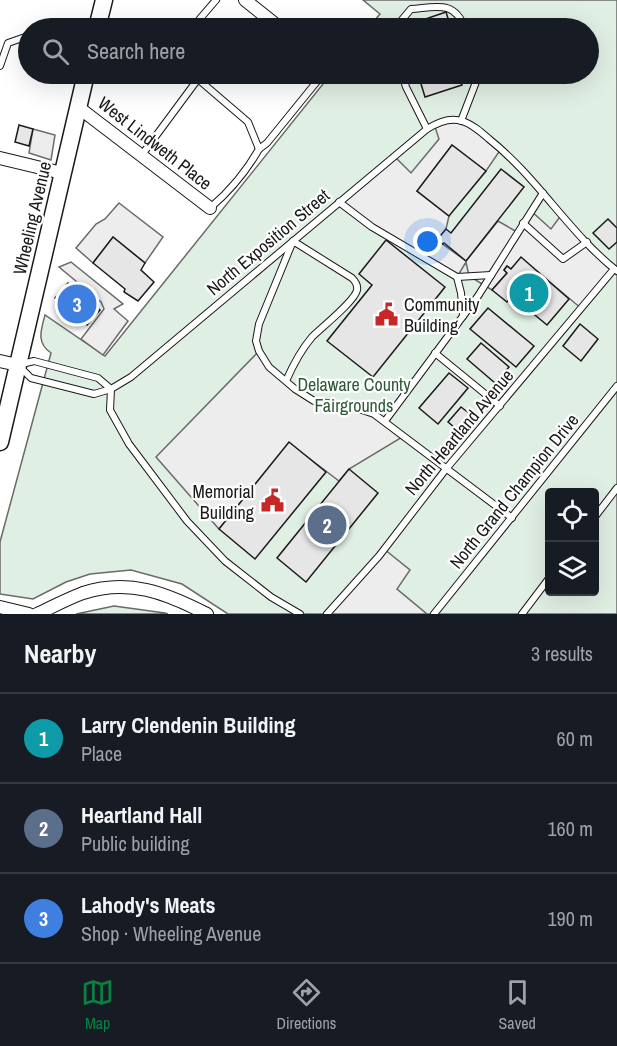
<!DOCTYPE html>
<meta charset="utf-8">
<style>
:root{--surface:#171b24;--page:#20242c;--text:#f1f3f6;--muted:#9ea1a6;--line:#363941;--accent:#0b8043}
body{margin:0;font-family:"Archivo Narrow",sans-serif;background:var(--page);color:var(--text)}
.controls{position:absolute;right:18px;bottom:18px;display:grid;overflow:hidden;border-radius:6px;box-shadow:0 6px 24px #0002}
.controls button{width:54px;height:54px;display:grid;place-items:center;padding:0;border:0;border-bottom:2px solid var(--line);background:var(--surface);color:var(--text);font:30px sans-serif}
.you{position:absolute;left:428px;top:242px;width:21px;height:21px;margin:-15px;border:4px solid #fff;border-radius:50%;background:#1a73e8;box-shadow:0 0 0 9px #1a73e833}
.badge{display:grid;place-items:center;width:39px;height:39px;border-radius:50%;background:var(--accent);color:#fff;font-size:20px;font-weight:700}
.pin{position:absolute;translate:-50% -50%;border:3px solid #fff;box-shadow:0 2px 6px #0006}
.list{margin:0;padding:0;list-style:none}
h2{display:flex;justify-content:space-between;align-items:center;height:78px;margin:0;padding:0 24px;font-size:26px}
h2 small{font-size:20px;font-weight:400;color:var(--muted)}
.list li{display:grid;grid-template-columns:39px 1fr auto;gap:18px;align-items:center;box-sizing:border-box;height:90px;padding:0 24px;border-top:2px solid var(--line)}
.list b{display:block;font-size:22px;white-space:nowrap}
.list p{margin:0;font-size:20px;white-space:nowrap;color:var(--muted)}
.list em{font-size:20px;font-style:normal;color:var(--muted)}
.icon{flex:none;width:33px;height:33px;fill:none;stroke:currentColor;stroke-width:2;stroke-linecap:round;stroke-linejoin:round}
.map{position:relative;flex:none;width:617px;height:614px;overflow:hidden}
.search{position:absolute;background:var(--surface);box-shadow:0 6px 24px #0002;left:18px;right:18px;top:18px;height:66px;display:flex;align-items:center;gap:15px;box-sizing:border-box;padding:0 21px;border-radius:33px;color:var(--muted);font-size:22px}
.sheet{height:348px;background:var(--surface)}
nav{display:flex;justify-content:space-around;align-items:center;box-sizing:border-box;height:84px;border-top:2px solid var(--line);background:var(--surface);font-size:16px;color:var(--muted)}
nav a{display:grid;justify-items:center;gap:3px}
nav .on{color:var(--accent)}
.map>svg:first-child{display:block}
.park{fill:#e0efe3;stroke:#6a6a6a;stroke-width:1.5;fill-rule:evenodd}
.parking{fill:#ededed;stroke:#6a6a6a;stroke-width:1.5}
.building{fill:#e6e6e6;stroke:#1a1a1a;stroke-width:1.5}
.lines{fill:none;stroke-linecap:round;stroke-linejoin:round}
.service-casing{stroke:#1a1a1a;stroke-width:8}
.minor-casing{stroke:#1a1a1a;stroke-width:14}
.secondary-casing{stroke:#1a1a1a;stroke-width:19}
.service{stroke:#fff;stroke-width:6}
.minor{stroke:#fff;stroke-width:12}
.secondary{stroke:#fff;stroke-width:16}
.labels{text-anchor:middle;dominant-baseline:central;stroke-width:4.5;stroke-linejoin:round;paint-order:stroke}
.street-label{font-size:18px;fill:#1a1a1a;stroke:#fff}
.poi-label{font-size:18px;fill:#1a1a1a;stroke:#fff;text-anchor:start}
.park-label{font-size:18px;fill:#2b5a34;stroke:#fff}
</style>
<div class="map">
<svg width="617" height="614" viewBox="0 0 617 614">
<rect width="100%" height="100%" fill="#fff"/>
<g class="park">
<path d="M 363,0 L 617,0 L 617,614 L 228,614 L 182,584 L 131,570 L 90,574 L 66,582 L 33,599 L 0,594 L 0,542 L 51,353 C 36,343 41,330 45,315 L 105,356 L 331,74 L 588,74 L 588,28 L 368,28 L 380,14 ZM 550,493 L 594,493 L 594,592 L 550,592 Z"/>
<polygon points="114,606 165,613 168,614 76,614"/>
</g>
<g class="parking">
<polygon points="461,121 501,149 486,171 452,145 417,191 449,216 446,229 437,240 466,261 498,221 517,232 531,211 551,229 562,214 614,269 582,309 521,258 511,269 507,266 504,270 507,273 492,290 469,276 466,262 457,277 411,251 339,202 394,156 411,173 439,139 434,124"/>
<polygon points="33,129 55,135 51,160 29,153"/>
<polygon points="119,203 163,237 145,263 113,237 93,263 76,248 96,224 105,219"/>
<polygon points="71,262 123,304 114,309 128,321 103,355 81,339 104,309 101,302 59,267"/>
<polygon points="259,351 269,367 314,401 374,414 404,436 349,469 339,481 289,443 219,529 156,457"/>
<polygon points="384,549 410,570 397,589 427,614 327,614"/>
</g>
<g class="building">
<polygon points="446,12 451,28 402,28 402,27"/>
<polygon points="418,74 458,74 462,85 425,97"/>
<polygon points="19,125 33,129 29,146 15,142"/>
<polygon points="452,145 486,171 449,216 417,191"/>
<polygon points="501,169 524,187 466,261 444,243 443,244 437,240 446,229 451,233"/>
<polygon points="608,219 617,228 617,242 609,249 593,233"/>
<polygon points="113,237 145,263 141,270 154,282 138,301 124,292 125,289 93,263"/>
<polygon points="386,240 445,287 373,377 327,341 372,285 359,274"/>
<polygon points="521,257 569,299 547,325 512,296 507,302 492,290 507,273 504,270 507,266 511,269"/>
<polygon points="68,283 100,310 87,325 55,298"/>
<polygon points="488,308 534,346 516,367 470,329"/>
<polygon points="580,324 598,339 581,361 563,346"/>
<polygon points="481,343 509,367 495,383 467,359"/>
<polygon points="449,373 468,388 438,424 419,408"/>
<polygon points="461,407 474,417 461,433 448,422"/>
<polygon points="289,442 326,472 255,559 219,529"/>
<polygon points="349,469 378,493 306,582 277,558"/>
</g>
<g class="lines">
<defs>
<g id="service">
<polyline points="192,28 216,0"/>
<path d="M 397,28 L 400,22 L 411,9 C 437,7 454,0 465,28"/>
<polyline points="0,66 8,43 28,36"/>
<polyline points="192,74 248,122 259,149 267,143 323,74"/>
<polyline points="402,74 406,87 427,129"/>
<polyline points="461,121 476,82 475,74"/>
<polyline points="141,156 198,79"/>
<polyline points="339,202 372,227 457,277 491,275"/>
<path d="M 210,208 C 230,191 246,172 259,149"/>
<polyline points="523,223 563,259 587,242"/>
<polyline points="457,277 461,293 463,316"/>
<polyline points="435,353 500,406"/>
<path d="M 286,381 C 293,365 301,350 312,337 C 322,327 355,301 357,290 C 358,285 355,281 352,278 L 293,241 L 259,324 L 256,341 L 259,351 L 269,367 L 295,389 L 314,401 L 356,408 L 374,414 L 512,518"/>
<path d="M 111,389 L 98,378 L 34,361 L 18,365 L 31,378 L 94,394 L 111,389 L 131,377 L 427,129 C 438,122 450,117 462,121 C 472,124 481,132 489,139 C 537,177 569,233 617,271"/>
<polyline points="111,389 110,410 129,444 187,521 225,561 271,597 300,614"/>
<polyline points="385,421 478,296 543,193"/>
<polyline points="594,518 617,488"/>
<polyline points="327,614 379,556 446,469 614,269"/>
<polyline points="434,614 617,386"/>
<polyline points="522,614 550,577"/>
</g>
<g id="minor">
<polyline points="245,0 280,28"/>
<polyline points="78,107 210,208"/>
<polyline points="0,158 62,173"/>
<polyline points="0,361 18,365"/>
<polyline points="0,607 29,614"/>
<path d="M 37,614 C 52,607 67,599 83,593 C 129,578 166,593 207,614"/>
</g>
<g id="secondary">
<polyline points="97,28 104,0"/>
<polyline points="0,442 86,74"/>
</g>
</defs>
<use href="#service" class="service-casing"/>
<use href="#minor" class="minor-casing"/>
<use href="#secondary" class="secondary-casing"/>
<use href="#service" class="service"/>
<use href="#minor" class="minor"/>
<use href="#secondary" class="secondary"/>
</g>
<defs>
<symbol id="civic-bare" viewBox="-9 -9 18 18"><path d="M-.6-6.5H3V-4.5H.6V-3L4-1V1h2V6H-6V1h2V-1L-.6-3ZM-1.2 2.5V6h2.4V2.5Z" fill="#c62828" stroke="#fff" stroke-width="2.5" paint-order="stroke"/></symbol>
</defs>
<g fill-rule="evenodd">
<use href="#civic-bare" x="370" y="298" width="33" height="33"/>
<use href="#civic-bare" x="256" y="484" width="33" height="33"/>
</g>
<g class="labels">
<g class="street-label">
<text transform="translate(155 143) rotate(38)">West Lindweth Place</text>
<text transform="translate(32 218) rotate(-77)">Wheeling Avenue</text>
<text transform="translate(268 242) rotate(-40)">North Exposition Street</text>
<text transform="translate(459 432) rotate(-50)">North Heartland Avenue</text>
<text transform="translate(514 491) rotate(-51)">North Grand Champion Drive</text>
</g>
<g class="poi-label">
<text x="404" y="304">Community<tspan x="404" dy="21">Building</tspan></text>
<text x="254" y="491" text-anchor="end">Memorial<tspan x="254" dy="21">Building</tspan></text>
</g>
<g class="park-label">
<text x="354" y="384">Delaware County<tspan x="354" dy="21">Fairgrounds</tspan></text>
</g>
</g>
</svg>
<div class="controls">
<button><svg class="icon" aria-label="locate" viewBox="0 0 24 24"><circle cx="12" cy="12" r="6"/><path d="M12 2v4M12 18v4M2 12h4M18 12h4"/></svg></button>
<button><svg class="icon" aria-label="layers" viewBox="0 0 24 24"><path d="M12 4l9 5-9 5-9-5zM3 14l9 5 9-5"/></svg></button>
</div>
<div class="you"></div>
<div class="pin badge" style="left:529px;top:293px;background:#0f9aa8">1</div>
<div class="pin badge" style="left:327px;top:525px;background:#5c6f8a">2</div>
<div class="pin badge" style="left:77px;top:304px;background:#3f7fe0">3</div>
<div class="search"><svg class="icon" aria-label="search" viewBox="0 0 24 24"><circle cx="10" cy="10" r="6"/><path d="M15 15l6 6"/></svg>Search here</div>
</div>
<section class="sheet">
<h2>Nearby<small>3 results</small></h2>
<ul class="list">
<li><span class="badge" style="background:#0f9aa8">1</span><div><b>Larry Clendenin Building</b><p>Place</p></div><em>60 m</em></li>
<li><span class="badge" style="background:#5c6f8a">2</span><div><b>Heartland Hall</b><p>Public building</p></div><em>160 m</em></li>
<li><span class="badge" style="background:#3f7fe0">3</span><div><b>Lahody's Meats</b><p>Shop · Wheeling Avenue</p></div><em>190 m</em></li>
</ul>
</section>
<nav>
<a class="on"><svg class="icon" aria-label="map" viewBox="0 0 24 24"><path d="M3 6l6-2 6 2 6-2v14l-6 2-6-2-6 2zM9 4v14M15 6v14"/></svg>Map</a>
<a><svg class="icon" aria-label="directions" viewBox="0 0 24 24"><path d="M12 3l9 9-9 9-9-9zM9 14v-3h6M13 9l2 2-2 2"/></svg>Directions</a>
<a><svg class="icon" aria-label="saved" viewBox="0 0 24 24"><path d="M7 4h10v16l-5-4-5 4z"/></svg>Saved</a>
</nav>
